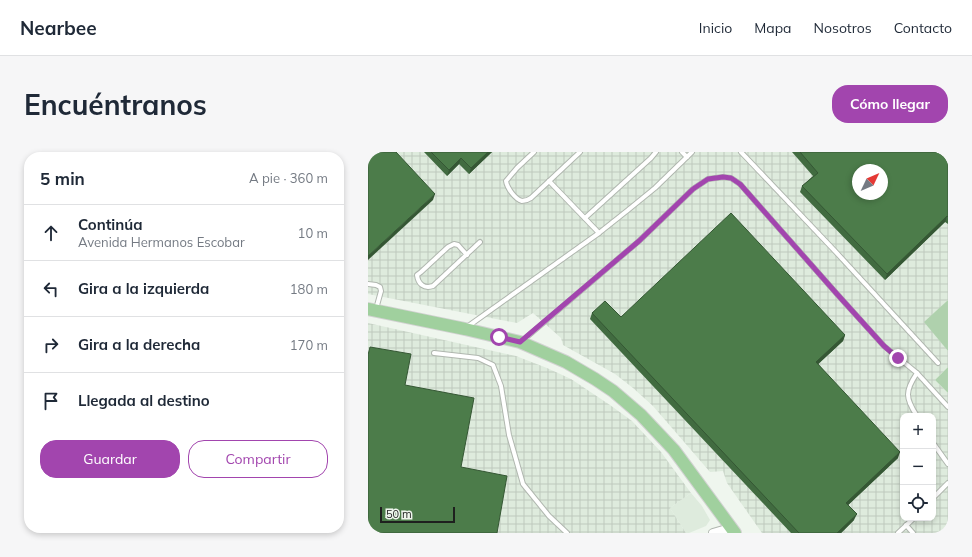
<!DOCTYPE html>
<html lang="es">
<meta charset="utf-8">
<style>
:root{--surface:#fff;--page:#f6f6f7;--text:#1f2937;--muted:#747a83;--line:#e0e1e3;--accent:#a245ae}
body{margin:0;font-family:Mulish,sans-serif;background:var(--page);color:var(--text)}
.controls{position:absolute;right:12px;bottom:12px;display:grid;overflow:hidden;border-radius:8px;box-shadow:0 2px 6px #0003}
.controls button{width:36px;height:36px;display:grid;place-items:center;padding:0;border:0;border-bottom:1px solid var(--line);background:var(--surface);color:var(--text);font:20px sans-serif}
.compass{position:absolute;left:484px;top:12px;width:36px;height:36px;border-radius:50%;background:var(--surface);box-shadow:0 2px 6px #0003;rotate:46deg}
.scale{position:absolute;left:12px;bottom:10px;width:75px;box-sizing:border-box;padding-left:4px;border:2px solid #1e201e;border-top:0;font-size:11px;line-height:14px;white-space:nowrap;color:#1e201e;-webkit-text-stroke:3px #eff6ee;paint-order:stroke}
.stop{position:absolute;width:12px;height:12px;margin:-9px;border:3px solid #a245ae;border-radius:50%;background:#fff}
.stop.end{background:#a245ae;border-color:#fff;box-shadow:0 1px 4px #0008}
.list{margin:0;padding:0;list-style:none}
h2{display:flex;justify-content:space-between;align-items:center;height:52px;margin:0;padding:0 16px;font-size:17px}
h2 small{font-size:13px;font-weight:400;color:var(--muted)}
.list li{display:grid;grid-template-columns:26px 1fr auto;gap:12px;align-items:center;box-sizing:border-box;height:56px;padding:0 16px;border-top:1px solid var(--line)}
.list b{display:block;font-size:15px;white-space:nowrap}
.list p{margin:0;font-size:13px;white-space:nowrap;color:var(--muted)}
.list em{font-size:13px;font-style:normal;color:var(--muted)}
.actions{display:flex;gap:8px;padding:12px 16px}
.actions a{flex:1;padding:9px 0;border:1px solid var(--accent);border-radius:16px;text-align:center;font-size:14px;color:var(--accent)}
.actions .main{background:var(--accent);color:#fff}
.icon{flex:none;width:22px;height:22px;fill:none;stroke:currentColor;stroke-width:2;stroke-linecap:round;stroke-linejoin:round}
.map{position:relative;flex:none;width:580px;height:381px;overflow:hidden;border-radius:16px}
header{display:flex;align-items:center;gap:24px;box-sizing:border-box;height:56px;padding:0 20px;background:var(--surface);border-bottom:1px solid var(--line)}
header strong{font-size:19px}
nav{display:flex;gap:22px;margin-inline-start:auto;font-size:14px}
.intro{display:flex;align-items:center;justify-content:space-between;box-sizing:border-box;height:96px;padding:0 24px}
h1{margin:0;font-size:28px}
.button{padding:10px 18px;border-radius:16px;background:var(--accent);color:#fff;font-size:14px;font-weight:700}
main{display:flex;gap:24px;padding:0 24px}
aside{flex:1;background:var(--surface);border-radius:16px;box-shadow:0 2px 6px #0003}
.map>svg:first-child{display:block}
.built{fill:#deebdd}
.industrial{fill:url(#industrial-grid);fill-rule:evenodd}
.grass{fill:#afd1ad}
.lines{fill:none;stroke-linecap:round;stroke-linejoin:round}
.service-casing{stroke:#b0b7af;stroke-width:6}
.minor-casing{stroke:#b0b7af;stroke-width:10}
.primary-casing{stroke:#d2d2d2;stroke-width:14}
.service{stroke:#fff;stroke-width:4}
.minor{stroke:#fff;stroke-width:8}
.primary{stroke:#a0d09e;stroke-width:12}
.wall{fill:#416b40}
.shaded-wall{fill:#355734}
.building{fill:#4c7c4a;stroke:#355734;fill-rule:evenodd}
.route{stroke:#a245ae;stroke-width:5}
</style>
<header>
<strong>Nearbee</strong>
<nav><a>Inicio</a><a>Mapa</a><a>Nosotros</a><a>Contacto</a></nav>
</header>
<div class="intro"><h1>Encuéntranos</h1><a class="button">Cómo llegar</a></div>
<main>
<aside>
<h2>5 min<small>A pie · 360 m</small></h2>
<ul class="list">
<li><svg class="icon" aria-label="ahead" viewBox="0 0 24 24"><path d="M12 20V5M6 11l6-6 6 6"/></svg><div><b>Continúa</b><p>Avenida Hermanos Escobar</p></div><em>10 m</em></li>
<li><svg class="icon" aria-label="left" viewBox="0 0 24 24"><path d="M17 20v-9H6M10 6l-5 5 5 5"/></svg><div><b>Gira a la izquierda</b></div><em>180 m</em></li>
<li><svg class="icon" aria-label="right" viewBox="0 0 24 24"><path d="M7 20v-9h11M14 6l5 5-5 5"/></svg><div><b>Gira a la derecha</b></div><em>170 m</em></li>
<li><svg class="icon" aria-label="arrive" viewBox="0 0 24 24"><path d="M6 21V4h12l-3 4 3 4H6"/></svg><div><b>Llegada al destino</b></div></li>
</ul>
<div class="actions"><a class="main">Guardar</a><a>Compartir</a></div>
</aside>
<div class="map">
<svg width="580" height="381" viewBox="0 0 580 381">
<defs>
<pattern id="industrial-grid" width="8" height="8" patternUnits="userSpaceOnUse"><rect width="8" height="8" fill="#deebdd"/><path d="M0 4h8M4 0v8" fill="none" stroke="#bec9bd"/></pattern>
</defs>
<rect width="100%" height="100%" fill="#eff6ee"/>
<polygon class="built" points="323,341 334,354 342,368 338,374 321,381 318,381 302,356"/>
<g class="industrial">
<path d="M 0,0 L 580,0 L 580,148 L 557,170 L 580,199 L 580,215 L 567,228 L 580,241 L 580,381 L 394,381 L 359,331 L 355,319 L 342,320 L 285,254 L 265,236 L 247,222 L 195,193 L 193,186 L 165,161 L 149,171 L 0,142 ZM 490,18 L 514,18 L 514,42 L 490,42 ZM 535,264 L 565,264 L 565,366 L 535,366 Z"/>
<polygon points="0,171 148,204 179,216 203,227 242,253 264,269 293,300 323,341 302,356 318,381 0,381"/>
</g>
<g class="grass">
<polygon points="580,148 580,199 556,170"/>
<polygon points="580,215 580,241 567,228"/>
</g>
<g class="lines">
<defs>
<g id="service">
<path d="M 166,0 L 149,16 L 138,29 C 139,36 147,47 154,49 C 158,49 160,48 163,46 L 212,0"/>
<polyline points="314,0 319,5"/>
<polyline points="373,0 466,98 570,211"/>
<polyline points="181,29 231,81"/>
<polyline points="217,66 283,6 288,0"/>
<path d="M 99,103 L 90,93 L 86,92 L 80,95 L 53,120 L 49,123 C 50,132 56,137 65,134 L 112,90"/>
<polyline points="0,132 8,133 12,135 13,139 8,157"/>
<polyline points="99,175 231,81 260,58 287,36 324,0"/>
<path d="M 154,189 L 271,89 L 325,37 L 340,27 L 355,25 L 363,26 L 372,32 L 469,142 L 516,194 L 549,221 C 537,239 537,246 549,264"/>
<polyline points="66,201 110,206 125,213 133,234 141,283 155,332 181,364 199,381"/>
<polyline points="549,221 580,255"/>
<polyline points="565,291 580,312"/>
<polyline points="565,346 580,331"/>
<polyline points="538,373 545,381"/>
<polyline points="530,381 546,366"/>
<polyline points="575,381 580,377"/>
</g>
<polyline id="minor" points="345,381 362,376"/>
<polyline id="primary" points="0,157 97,177 152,190 198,210 227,227 245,239 273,263 306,298 367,381"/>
</defs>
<use href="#service" class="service-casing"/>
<use href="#minor" class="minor-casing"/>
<use href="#primary" class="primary-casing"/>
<use href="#service" class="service"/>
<use href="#minor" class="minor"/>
<use href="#primary" class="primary"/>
</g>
<g class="wall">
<polygon points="56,0 124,0 101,22 91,12 79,24"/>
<polygon points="424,0 580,0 580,72 577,70 517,128 432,40 434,34 445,24"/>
<polygon points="224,161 253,165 477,183 475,189 450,212 530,306 480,353 486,368 473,381 423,381 222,167"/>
</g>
<g class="shaded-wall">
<polygon points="120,0 124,0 101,22 103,16"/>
<polygon points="93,6 91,12 79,24 81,18"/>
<polygon points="67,42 65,48 0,108 0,104"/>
<polygon points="579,64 577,70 517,128 519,122"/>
<polygon points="477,183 475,189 446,216 448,210"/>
<polygon points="532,300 530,306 476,357 478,351"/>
<polygon points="489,362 486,368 473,381 469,381"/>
</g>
<g class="building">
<polygon points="0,0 28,0 67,42 0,104"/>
<polygon points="63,0 120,0 103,16 93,6 81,18"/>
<path d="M 432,0 L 580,0 L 580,65 L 579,64 L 519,122 L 434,34 L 450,21 ZM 490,18 L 514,18 L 514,42 L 490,42 Z"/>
<polygon points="363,61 477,183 448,210 532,300 478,351 489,362 469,381 431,381 224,161 237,149 253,165"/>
<polygon points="2,195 43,202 37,233 106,246 93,315 139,324 129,381 0,381 0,203"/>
</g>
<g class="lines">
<polyline class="route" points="131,185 152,190 271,89 325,37 340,27 355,25 363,26 372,32 469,142 516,194 530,206"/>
</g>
</svg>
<div class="controls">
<button>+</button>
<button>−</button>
<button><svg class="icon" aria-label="locate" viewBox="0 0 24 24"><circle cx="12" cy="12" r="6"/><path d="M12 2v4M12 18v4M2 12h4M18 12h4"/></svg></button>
</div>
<svg class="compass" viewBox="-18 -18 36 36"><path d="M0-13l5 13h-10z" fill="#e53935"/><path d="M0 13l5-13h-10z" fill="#747a83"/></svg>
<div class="scale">50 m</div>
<div class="stop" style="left:131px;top:185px"></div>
<div class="stop end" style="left:530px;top:206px"></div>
</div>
</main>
